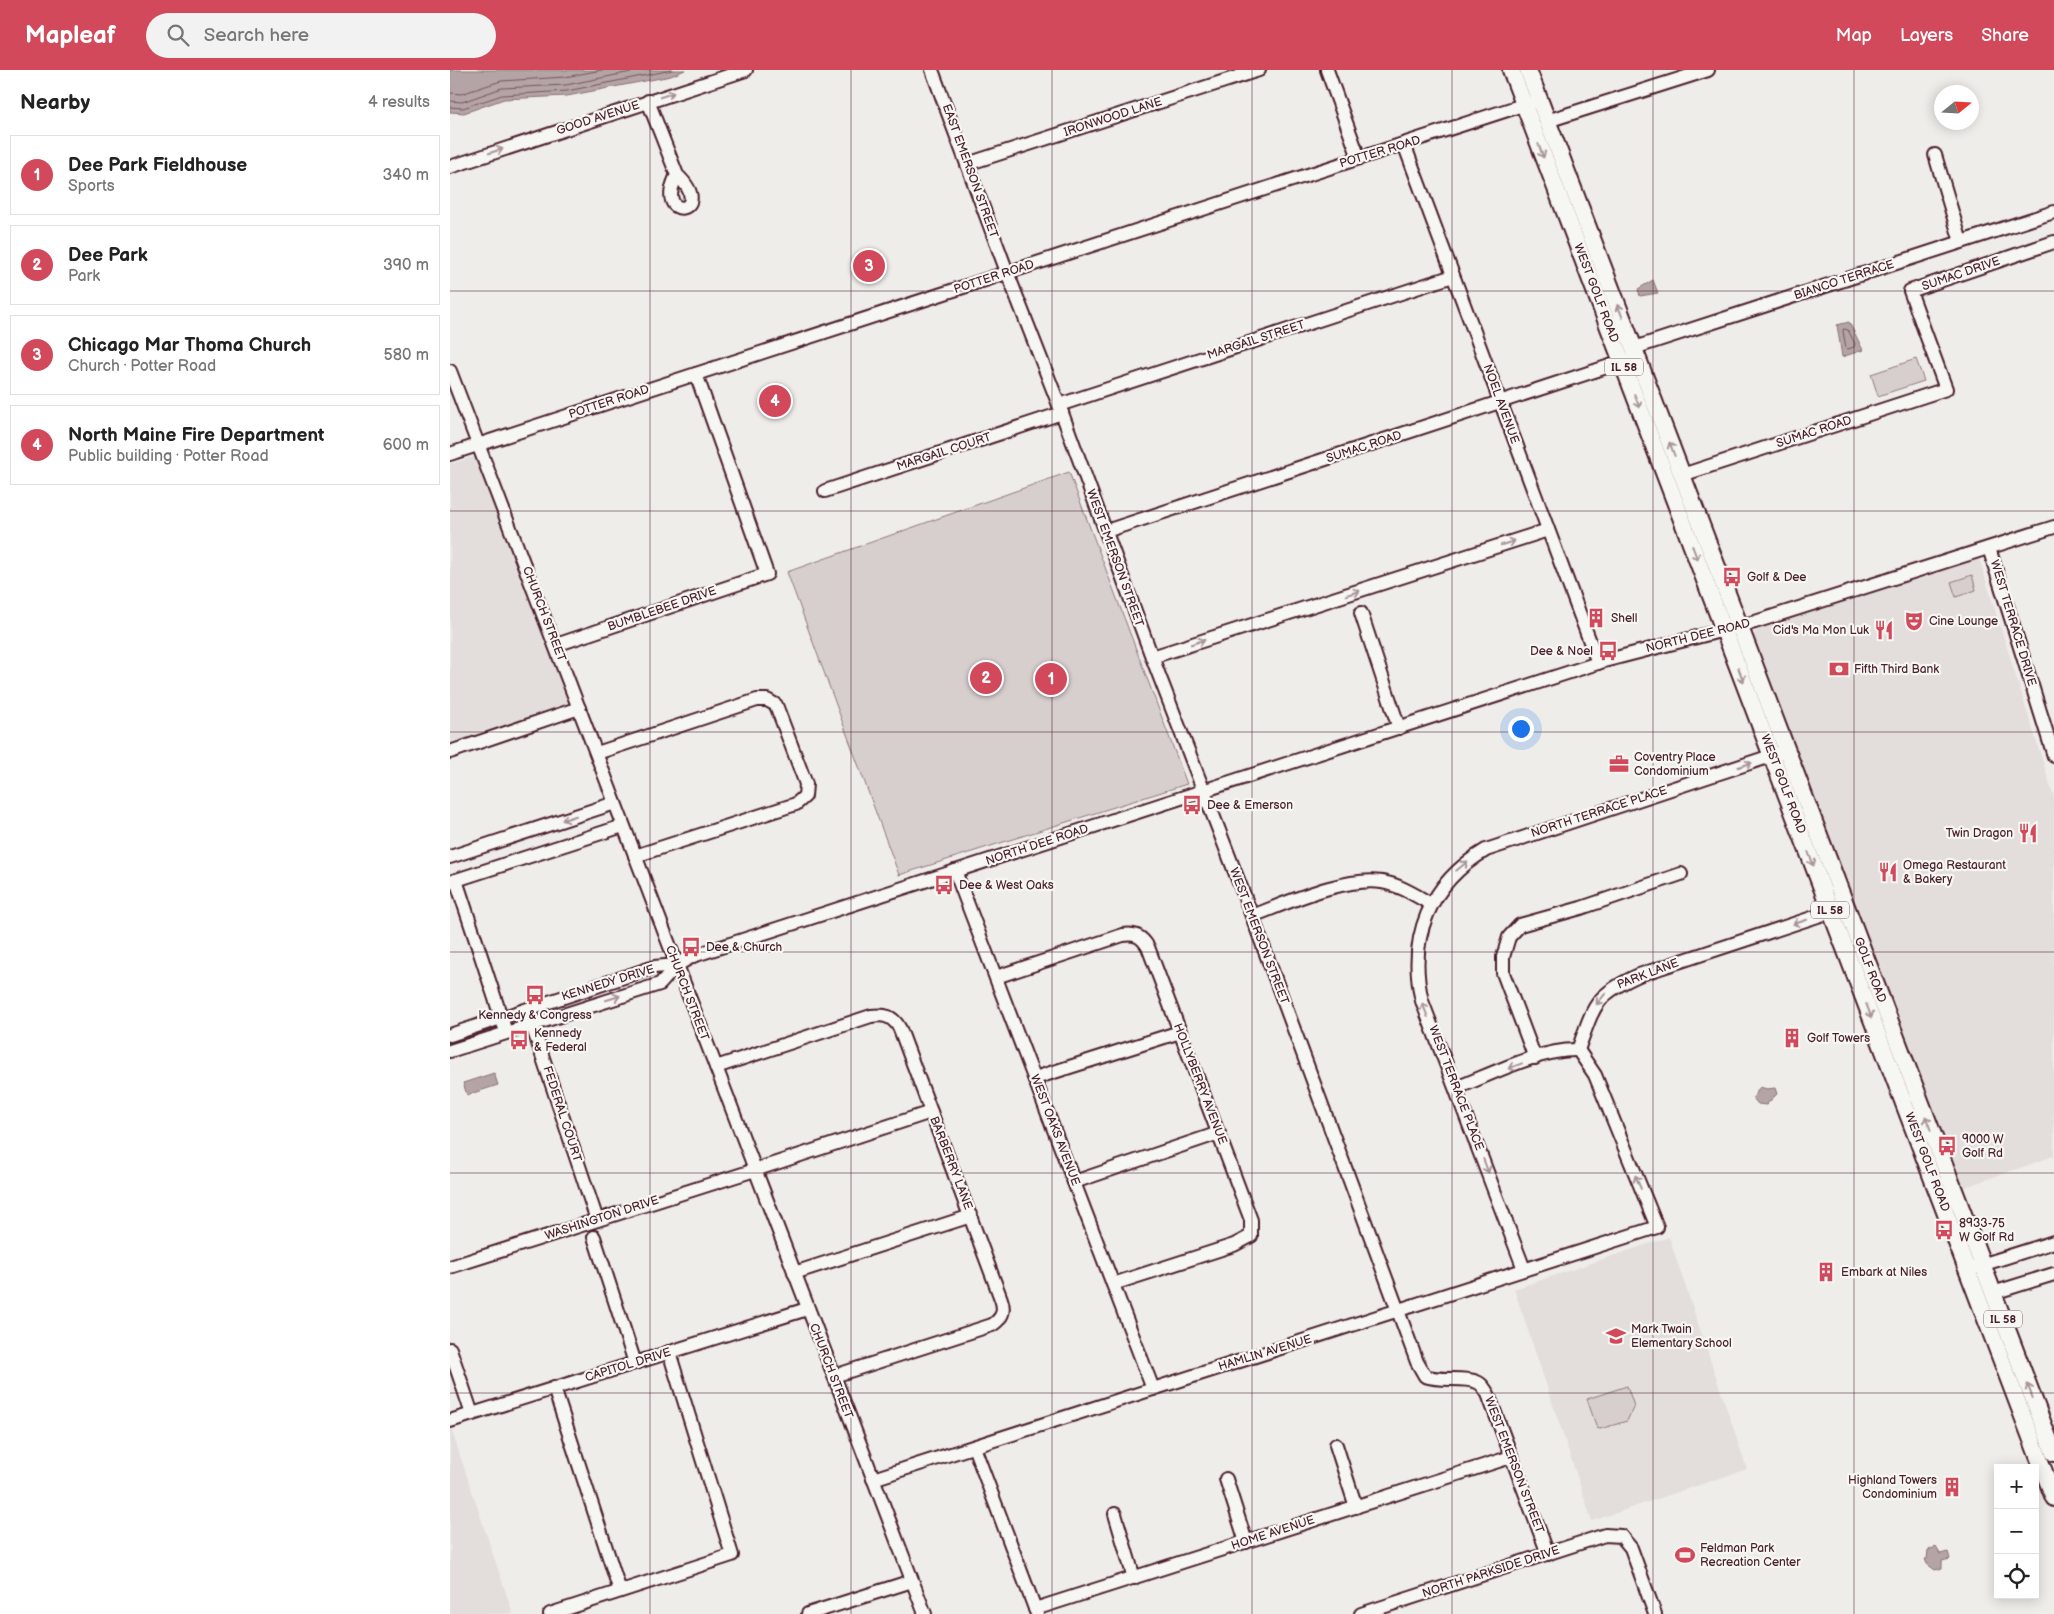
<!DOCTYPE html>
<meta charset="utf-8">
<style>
:root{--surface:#fff;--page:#f2f2f2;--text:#222;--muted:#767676;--line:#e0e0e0;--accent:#d1495b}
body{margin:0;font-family:"Balsamiq Sans",sans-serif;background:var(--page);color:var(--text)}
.controls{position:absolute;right:15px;bottom:15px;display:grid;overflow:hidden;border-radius:0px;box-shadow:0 2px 12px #0003}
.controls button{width:45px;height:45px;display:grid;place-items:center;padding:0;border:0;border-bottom:1px solid var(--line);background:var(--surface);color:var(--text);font:25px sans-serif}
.compass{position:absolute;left:1484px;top:15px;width:45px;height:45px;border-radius:50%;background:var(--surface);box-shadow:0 2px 12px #0003;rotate:72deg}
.you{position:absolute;left:1070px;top:658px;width:18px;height:18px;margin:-12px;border:4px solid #fff;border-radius:50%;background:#1a73e8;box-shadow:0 0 0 8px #1a73e833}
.badge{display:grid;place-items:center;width:32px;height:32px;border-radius:50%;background:var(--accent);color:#fff;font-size:16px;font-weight:700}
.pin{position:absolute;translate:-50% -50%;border:2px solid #fff;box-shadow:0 1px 5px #0006}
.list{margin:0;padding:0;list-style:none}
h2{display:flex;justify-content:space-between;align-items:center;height:65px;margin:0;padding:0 20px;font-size:21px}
h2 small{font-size:16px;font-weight:400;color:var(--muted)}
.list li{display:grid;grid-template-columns:32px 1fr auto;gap:15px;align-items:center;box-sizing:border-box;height:80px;margin:0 10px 10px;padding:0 10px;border:1px solid var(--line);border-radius:0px}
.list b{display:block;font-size:19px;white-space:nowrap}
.list p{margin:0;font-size:16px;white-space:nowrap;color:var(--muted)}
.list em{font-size:16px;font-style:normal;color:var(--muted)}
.icon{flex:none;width:28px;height:28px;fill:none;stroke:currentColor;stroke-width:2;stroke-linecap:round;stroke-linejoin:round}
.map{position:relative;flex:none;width:1604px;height:1544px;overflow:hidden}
header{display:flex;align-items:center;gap:30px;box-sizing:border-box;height:70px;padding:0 25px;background:var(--accent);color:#fff}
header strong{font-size:24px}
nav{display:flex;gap:28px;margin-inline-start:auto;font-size:18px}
.search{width:350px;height:45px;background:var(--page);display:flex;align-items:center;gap:12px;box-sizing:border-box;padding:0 18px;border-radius:28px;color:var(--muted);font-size:19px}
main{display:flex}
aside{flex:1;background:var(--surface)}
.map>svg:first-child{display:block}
.built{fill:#e3dedc}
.green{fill:#d7cfce;stroke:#90777c}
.water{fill:#b4a4a5;stroke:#8a6f74}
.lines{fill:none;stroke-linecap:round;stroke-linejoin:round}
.shore{stroke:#74545c;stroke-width:1}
.minor-casing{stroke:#4a1f2b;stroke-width:16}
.major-casing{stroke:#4a1f2b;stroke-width:20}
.minor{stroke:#f6f6f2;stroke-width:12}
.major{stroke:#f6f6f2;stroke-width:16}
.oneway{stroke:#a99598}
.grid{fill:none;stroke:#4a1f2b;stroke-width:1;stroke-opacity:0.55}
.labels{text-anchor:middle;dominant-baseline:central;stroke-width:4.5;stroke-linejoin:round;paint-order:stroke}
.shield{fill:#f6f6f2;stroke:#7e6067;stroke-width:1}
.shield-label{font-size:11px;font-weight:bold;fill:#4a1f2b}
.street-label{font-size:12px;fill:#4a1f2b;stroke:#f6f6f2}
.poi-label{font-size:12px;fill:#4a1f2b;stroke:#f6f6f2;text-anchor:start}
</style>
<header>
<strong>Mapleaf</strong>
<div class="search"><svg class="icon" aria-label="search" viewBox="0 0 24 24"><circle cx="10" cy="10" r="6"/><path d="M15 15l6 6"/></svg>Search here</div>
<nav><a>Map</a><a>Layers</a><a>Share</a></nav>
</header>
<main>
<aside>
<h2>Nearby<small>4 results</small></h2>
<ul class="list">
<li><span class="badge">1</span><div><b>Dee Park Fieldhouse</b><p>Sports</p></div><em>340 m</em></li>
<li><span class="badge">2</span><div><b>Dee Park</b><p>Park</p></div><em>390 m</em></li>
<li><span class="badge">3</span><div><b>Chicago Mar Thoma Church</b><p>Church · Potter Road</p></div><em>580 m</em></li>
<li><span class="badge">4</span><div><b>North Maine Fire Department</b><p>Public building · Potter Road</p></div><em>600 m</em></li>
</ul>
</aside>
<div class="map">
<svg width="1604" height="1544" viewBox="0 0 1604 1544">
<rect width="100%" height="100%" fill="#efedea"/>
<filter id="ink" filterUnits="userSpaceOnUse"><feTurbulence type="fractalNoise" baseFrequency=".02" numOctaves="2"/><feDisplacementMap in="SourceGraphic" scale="10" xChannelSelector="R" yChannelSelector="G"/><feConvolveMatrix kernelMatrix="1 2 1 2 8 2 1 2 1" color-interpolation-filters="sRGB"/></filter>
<g filter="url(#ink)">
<g class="built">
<polygon points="26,386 120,636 0,674 0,394"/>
<polygon points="1529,488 1604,727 1604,1086 1515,1117 1512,1124 1302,569 1306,561 1312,558"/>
<polygon points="1219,1167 1297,1399 1142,1451 1064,1219"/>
<polygon points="0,1358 1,1358 63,1544 0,1544"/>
</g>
<g class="green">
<polygon points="1466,289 1474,311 1428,326 1421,304"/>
<polygon points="619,402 737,714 449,805 337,502"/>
<polygon points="1522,505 1526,520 1506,527 1501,512"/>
<polygon points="1177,1316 1184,1336 1177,1351 1150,1359 1147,1358 1137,1329"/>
</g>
<g class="water">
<polygon points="0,0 235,0 221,6 117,26 54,29 14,43 0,42"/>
<polygon points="1203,210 1208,223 1190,226 1188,219"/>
<polygon points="1399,252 1413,280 1392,287 1387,255"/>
<polygon points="44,1003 48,1015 17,1025 13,1013"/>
<polygon points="1310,1017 1317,1019 1325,1018 1327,1024 1316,1035 1308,1034 1303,1028"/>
<polygon points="1486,1477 1490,1484 1498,1482 1500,1489 1492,1491 1492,1498 1485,1500 1477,1494 1475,1489 1477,1489 1478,1480"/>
</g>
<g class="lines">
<g class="shore">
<polyline points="0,23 11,24 51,11 115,7 152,0"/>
<polyline points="0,31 12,32 52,18 116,15 191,0"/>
<polyline points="0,37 13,38 52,25 117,21 222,0"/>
<polygon points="1394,259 1398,260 1405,274 1404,277 1398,279 1396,278 1393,261"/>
</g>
<defs>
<g id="minor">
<path d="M 482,0 L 557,202 L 609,335 L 702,587 L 802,846 L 967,1292 L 975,1306 C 991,1312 1013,1306 1027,1312 C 1033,1314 1035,1320 1038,1324 L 1098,1484"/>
<polyline points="877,0 909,88"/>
<path d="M 198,31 L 227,105 C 202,154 268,143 227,105"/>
<polyline points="1097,51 1258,0"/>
<polyline points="954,74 1148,593"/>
<polyline points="1485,85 1511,172"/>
<polyline points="517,94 809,0"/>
<polyline points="0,97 296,0"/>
<polyline points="1184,278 1604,142"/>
<polyline points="0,301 475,1544"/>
<polyline points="609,335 1003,206"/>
<polyline points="0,384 1082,32"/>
<polyline points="1232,405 1496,319 1460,221 1604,172"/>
<polyline points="375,421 612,343"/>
<polyline points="656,461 1181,289"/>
<polyline points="1539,478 1604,686"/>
<polyline points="911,543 949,658"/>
<polyline points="106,575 317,504 246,304"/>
<polyline points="702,587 1098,460"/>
<polyline points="0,682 129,638"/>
<polyline points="147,683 307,630 317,630 326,635 356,714 355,726 346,734 185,786"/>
<polyline points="0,787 165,733"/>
<polyline points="505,801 703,1319"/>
<polyline points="6,810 54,956"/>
<polyline points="0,812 173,756"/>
<path d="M 802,846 C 837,833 895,806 932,812 C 950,815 965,825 981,834"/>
<path d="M 546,907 L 673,865 C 686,863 692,867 698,877 L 801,1150 L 801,1166 L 784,1175 L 663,1214"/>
<polyline points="79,946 147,1150"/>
<polyline points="0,965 204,897 227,895"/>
<path d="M 1128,980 C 1144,936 1144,925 1189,905 L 1389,839"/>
<polyline points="0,981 210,914 227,895 243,886 1154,591 1305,552 1604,457"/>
<polyline points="1085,988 1053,903 1053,887 1059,867 1070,855 1131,838 1231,804"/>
<path d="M 266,997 L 421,946 C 435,944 443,946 450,959 L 551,1229 C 555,1240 553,1248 542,1255 L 384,1306"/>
<polyline points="585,1008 730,962"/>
<path d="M 1006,1018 C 1042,1004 1090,979 1128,980"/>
<polyline points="624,1112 769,1063"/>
<polyline points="144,1167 185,1293"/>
<polyline points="0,1197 305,1100 481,1042"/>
<polyline points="1525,1197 1604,1172"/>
<path d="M 1074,1199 L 972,931 C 957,867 980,813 1036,780 L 1330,683"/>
<polyline points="344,1203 521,1146"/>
<polyline points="1543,1223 1604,1204"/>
<polyline points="0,1279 22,1344"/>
<polyline points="104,1318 170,1521"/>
<polyline points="0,1351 357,1239"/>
<polyline points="886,1375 906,1437"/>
<polyline points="524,1377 587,1544"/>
<polyline points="423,1409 1207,1157 1145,1005 1128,980"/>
<polyline points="776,1409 796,1472"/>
<polyline points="665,1444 684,1508"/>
<polyline points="585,1539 1061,1387"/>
<polyline points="100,1544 282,1485 219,1282"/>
<polyline points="358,1544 462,1511"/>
<polyline points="911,1544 1155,1465 1171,1466 1181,1478 1205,1544"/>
</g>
<g id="major">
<polyline points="1061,0 1604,1428"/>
<polyline points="1078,0 1604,1383"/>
</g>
</defs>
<use href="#minor" class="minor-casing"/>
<use href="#major" class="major-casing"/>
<use href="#minor" class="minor"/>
<use href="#major" class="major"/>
</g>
<defs><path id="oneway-shaft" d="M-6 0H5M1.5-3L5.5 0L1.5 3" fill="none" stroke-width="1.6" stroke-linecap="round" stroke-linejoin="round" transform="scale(1.25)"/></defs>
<g class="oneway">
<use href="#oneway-shaft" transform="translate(217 25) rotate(-18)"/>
<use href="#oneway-shaft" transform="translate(46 81) rotate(-18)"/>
<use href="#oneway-shaft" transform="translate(1091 81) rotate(69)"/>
<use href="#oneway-shaft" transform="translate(1170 241) rotate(-111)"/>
<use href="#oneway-shaft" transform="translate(1187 331) rotate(69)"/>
<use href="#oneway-shaft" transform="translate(1222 379) rotate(-111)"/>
<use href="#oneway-shaft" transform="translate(1058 473) rotate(-18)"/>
<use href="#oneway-shaft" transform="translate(1245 483) rotate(69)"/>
<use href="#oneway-shaft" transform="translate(903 523) rotate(-18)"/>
<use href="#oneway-shaft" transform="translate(748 572) rotate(-18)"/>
<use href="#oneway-shaft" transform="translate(1291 605) rotate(69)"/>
<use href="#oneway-shaft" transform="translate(1295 695) rotate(-18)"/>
<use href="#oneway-shaft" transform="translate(119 748) rotate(162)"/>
<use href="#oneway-shaft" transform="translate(1361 789) rotate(69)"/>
<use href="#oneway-shaft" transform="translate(1012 796) rotate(-40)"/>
<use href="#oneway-shaft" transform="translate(1350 852) rotate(162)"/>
<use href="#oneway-shaft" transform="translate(163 928) rotate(-17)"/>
<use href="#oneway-shaft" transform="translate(1151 929) rotate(129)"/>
<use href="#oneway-shaft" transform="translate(975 940) rotate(-112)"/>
<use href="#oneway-shaft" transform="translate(1419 941) rotate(69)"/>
<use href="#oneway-shaft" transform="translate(1065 996) rotate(159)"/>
<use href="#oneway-shaft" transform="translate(1478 1053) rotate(-111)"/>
<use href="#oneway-shaft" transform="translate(1036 1096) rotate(69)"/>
<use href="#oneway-shaft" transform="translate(1188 1112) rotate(-113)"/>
<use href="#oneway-shaft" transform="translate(1580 1321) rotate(-111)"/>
</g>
</g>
<path class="grid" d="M 200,0 L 200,1544M 401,0 L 401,1544M 602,0 L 602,1544M 802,0 L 802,1544M 1002,0 L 1002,1544M 1203,0 L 1203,1544M 1404,0 L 1404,1544M 0,221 L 1604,221M 0,441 L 1604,441M 0,662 L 1604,662M 0,882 L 1604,882M 0,1103 L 1604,1103M 0,1323 L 1604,1323"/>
<defs>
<symbol id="bus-bare" viewBox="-9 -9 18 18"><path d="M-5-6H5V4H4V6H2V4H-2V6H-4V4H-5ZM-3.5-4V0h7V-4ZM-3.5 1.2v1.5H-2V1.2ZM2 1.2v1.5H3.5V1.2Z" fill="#d1495b" stroke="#f6f6f2" stroke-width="2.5" paint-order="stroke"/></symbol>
<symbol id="building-bare" viewBox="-9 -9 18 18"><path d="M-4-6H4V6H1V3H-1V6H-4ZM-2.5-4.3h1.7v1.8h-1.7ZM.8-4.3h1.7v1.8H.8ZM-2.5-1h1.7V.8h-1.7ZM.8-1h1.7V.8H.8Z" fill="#d1495b" stroke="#f6f6f2" stroke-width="2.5" paint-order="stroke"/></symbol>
<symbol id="theatre-bare" viewBox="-9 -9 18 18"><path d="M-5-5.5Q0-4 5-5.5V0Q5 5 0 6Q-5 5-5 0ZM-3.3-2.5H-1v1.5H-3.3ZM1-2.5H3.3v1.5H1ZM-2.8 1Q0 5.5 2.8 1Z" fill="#d1495b" stroke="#f6f6f2" stroke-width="2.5" paint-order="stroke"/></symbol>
<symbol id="restaurant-bare" viewBox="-9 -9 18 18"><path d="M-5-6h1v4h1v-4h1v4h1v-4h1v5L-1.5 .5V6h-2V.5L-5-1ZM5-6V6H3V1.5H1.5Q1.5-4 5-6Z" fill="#d1495b" stroke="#f6f6f2" stroke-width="2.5" paint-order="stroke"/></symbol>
<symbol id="bank-bare" viewBox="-9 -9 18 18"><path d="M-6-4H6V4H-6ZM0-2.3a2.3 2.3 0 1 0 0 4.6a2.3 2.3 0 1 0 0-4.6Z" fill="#d1495b" stroke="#f6f6f2" stroke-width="2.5" paint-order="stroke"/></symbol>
<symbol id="office-bare" viewBox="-9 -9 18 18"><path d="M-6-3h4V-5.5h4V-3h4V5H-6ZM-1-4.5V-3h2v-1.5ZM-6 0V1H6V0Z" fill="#d1495b" stroke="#f6f6f2" stroke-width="2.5" paint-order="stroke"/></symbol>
<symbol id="school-bare" viewBox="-9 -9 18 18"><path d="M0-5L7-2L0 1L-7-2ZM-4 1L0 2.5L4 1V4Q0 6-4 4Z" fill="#d1495b" stroke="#f6f6f2" stroke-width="2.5" paint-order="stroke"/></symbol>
<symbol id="stadium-bare" viewBox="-9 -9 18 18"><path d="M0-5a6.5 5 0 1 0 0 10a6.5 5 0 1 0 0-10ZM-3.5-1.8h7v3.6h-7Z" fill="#d1495b" stroke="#f6f6f2" stroke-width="2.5" paint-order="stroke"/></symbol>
</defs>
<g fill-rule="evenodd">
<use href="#bus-bare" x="1268" y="493" width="28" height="28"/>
<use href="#building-bare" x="1132" y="534" width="28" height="28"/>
<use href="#theatre-bare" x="1450" y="537" width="28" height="28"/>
<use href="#restaurant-bare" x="1420" y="546" width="28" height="28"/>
<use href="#bus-bare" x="1144" y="567" width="28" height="28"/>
<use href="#bank-bare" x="1375" y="585" width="28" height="28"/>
<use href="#office-bare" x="1155" y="680" width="28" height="28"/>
<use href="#bus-bare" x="728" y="721" width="28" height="28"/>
<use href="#restaurant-bare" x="1564" y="749" width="28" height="28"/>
<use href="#restaurant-bare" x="1424" y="788" width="28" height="28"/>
<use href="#bus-bare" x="480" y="801" width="28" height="28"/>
<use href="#bus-bare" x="227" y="863" width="28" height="28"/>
<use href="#bus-bare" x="71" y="911" width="28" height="28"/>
<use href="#building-bare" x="1328" y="954" width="28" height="28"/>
<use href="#bus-bare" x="55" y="956" width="28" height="28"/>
<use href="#bus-bare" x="1483" y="1062" width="28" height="28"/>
<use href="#bus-bare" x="1480" y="1146" width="28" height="28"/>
<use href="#building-bare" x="1362" y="1188" width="28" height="28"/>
<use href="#school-bare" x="1152" y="1252" width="28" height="28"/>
<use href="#building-bare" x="1488" y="1403" width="28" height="28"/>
<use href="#stadium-bare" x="1221" y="1471" width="28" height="28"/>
</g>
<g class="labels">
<g class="shield">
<rect x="1155" y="288.5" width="38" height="17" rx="4"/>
<rect x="1361" y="831.5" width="38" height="17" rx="4"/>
<rect x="1534" y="1240.5" width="38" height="17" rx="4"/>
</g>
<g class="shield-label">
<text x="1174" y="297">IL 58</text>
<text x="1380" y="840">IL 58</text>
<text x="1553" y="1249">IL 58</text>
</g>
<g class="street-label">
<text transform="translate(663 47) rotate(-18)">IRONWOOD LANE</text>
<text transform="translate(148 48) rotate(-18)">GOOD AVENUE</text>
<text transform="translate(930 82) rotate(-17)">POTTER ROAD</text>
<text transform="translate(520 101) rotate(70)">EAST EMERSON STREET</text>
<text transform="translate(1511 204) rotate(-19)">SUMAC DRIVE</text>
<text transform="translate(544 207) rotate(-18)">POTTER ROAD</text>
<text transform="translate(1394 210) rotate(-18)">BIANCO TERRACE</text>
<text transform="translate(1146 223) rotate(69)">WEST GOLF ROAD</text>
<text transform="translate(806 270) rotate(-18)">MARGAIL STREET</text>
<text transform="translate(159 332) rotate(-18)">POTTER ROAD</text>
<text transform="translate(1051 334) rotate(70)">NOEL AVENUE</text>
<text transform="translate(1364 362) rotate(-18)">SUMAC ROAD</text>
<text transform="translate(914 377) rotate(-18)">SUMAC ROAD</text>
<text transform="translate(494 382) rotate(-18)">MARGAIL COURT</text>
<text transform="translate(665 488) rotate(70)">WEST EMERSON STREET</text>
<text transform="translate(212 539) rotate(-19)">BUMBLEBEE DRIVE</text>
<text transform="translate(94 544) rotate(69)">CHURCH STREET</text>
<text transform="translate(1563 553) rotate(73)">WEST TERRACE DRIVE</text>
<text transform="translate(1248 566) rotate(-14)">NORTH DEE ROAD</text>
<text transform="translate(1333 714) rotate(69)">WEST GOLF ROAD</text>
<text transform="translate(1149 742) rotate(-18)">NORTH TERRACE PLACE</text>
<text transform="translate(587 775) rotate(-18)">NORTH DEE ROAD</text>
<text transform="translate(809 866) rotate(69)">WEST EMERSON STREET</text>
<text transform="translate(1420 900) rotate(69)">GOLF ROAD</text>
<text transform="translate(1198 904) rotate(-21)">PARK LANE</text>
<text transform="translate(158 913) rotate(-17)">KENNEDY DRIVE</text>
<text transform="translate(237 923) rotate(69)">CHURCH STREET</text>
<text transform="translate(750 1014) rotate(69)">HOLLYBERRY AVENUE</text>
<text transform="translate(1006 1018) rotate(69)">WEST TERRACE PLACE</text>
<text transform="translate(112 1044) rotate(72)">FEDERAL COURT</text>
<text transform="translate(605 1060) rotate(69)">WEST OAKS AVENUE</text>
<text transform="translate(1477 1092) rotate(69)">WEST GOLF ROAD</text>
<text transform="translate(501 1093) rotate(69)">BARBERRY LANE</text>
<text transform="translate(152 1148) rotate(-18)">WASHINGTON DRIVE</text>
<text transform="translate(815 1283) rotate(-17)">HAMLIN AVENUE</text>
<text transform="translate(178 1295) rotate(-17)">CAPITOL DRIVE</text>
<text transform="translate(381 1301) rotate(69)">CHURCH STREET</text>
<text transform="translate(1064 1395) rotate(69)">WEST EMERSON STREET</text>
<text transform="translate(823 1463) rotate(-18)">HOME AVENUE</text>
<text transform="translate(1041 1502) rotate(-18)">NORTH PARKSIDE DRIVE</text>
</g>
<g class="poi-label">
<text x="1297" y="507">Golf &amp; Dee</text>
<text x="1161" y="548">Shell</text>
<text x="1479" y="551">Cine Lounge</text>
<text x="1419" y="560" text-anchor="end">Cid's Ma Mon Luk</text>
<text x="1143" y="581" text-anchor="end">Dee &amp; Noel</text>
<text x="1404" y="599">Fifth Third Bank</text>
<text x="1184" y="687">Coventry Place<tspan x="1184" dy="14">Condominium</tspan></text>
<text x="757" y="735">Dee &amp; Emerson</text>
<text x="1563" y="763" text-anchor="end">Twin Dragon</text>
<text x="1453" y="795">Omega Restaurant<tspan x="1453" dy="14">&amp; Bakery</tspan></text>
<text x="509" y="815">Dee &amp; West Oaks</text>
<text x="256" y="877">Dee &amp; Church</text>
<text x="85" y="945" text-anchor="middle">Kennedy &amp; Congress</text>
<text x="84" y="963">Kennedy<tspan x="84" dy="14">&amp; Federal</tspan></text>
<text x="1357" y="968">Golf Towers</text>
<text x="1512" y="1069">9000 W<tspan x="1512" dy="14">Golf Rd</tspan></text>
<text x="1509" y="1153">8933-75<tspan x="1509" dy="14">W Golf Rd</tspan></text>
<text x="1391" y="1202">Embark at Niles</text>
<text x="1181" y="1259">Mark Twain<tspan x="1181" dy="14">Elementary School</tspan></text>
<text x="1487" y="1410" text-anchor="end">Highland Towers<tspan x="1487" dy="14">Condominium</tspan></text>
<text x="1250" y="1478">Feldman Park<tspan x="1250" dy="14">Recreation Center</tspan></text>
</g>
</g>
</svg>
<div class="controls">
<button>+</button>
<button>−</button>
<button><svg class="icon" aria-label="locate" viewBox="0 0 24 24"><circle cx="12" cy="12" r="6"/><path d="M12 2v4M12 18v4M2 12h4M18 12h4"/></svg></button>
</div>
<svg class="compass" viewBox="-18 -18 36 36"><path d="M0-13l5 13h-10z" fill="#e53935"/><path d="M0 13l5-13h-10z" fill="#767676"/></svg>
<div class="you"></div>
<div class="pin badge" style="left:601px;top:609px">1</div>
<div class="pin badge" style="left:536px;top:608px">2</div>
<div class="pin badge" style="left:419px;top:196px">3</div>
<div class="pin badge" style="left:325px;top:331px">4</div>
</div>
</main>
